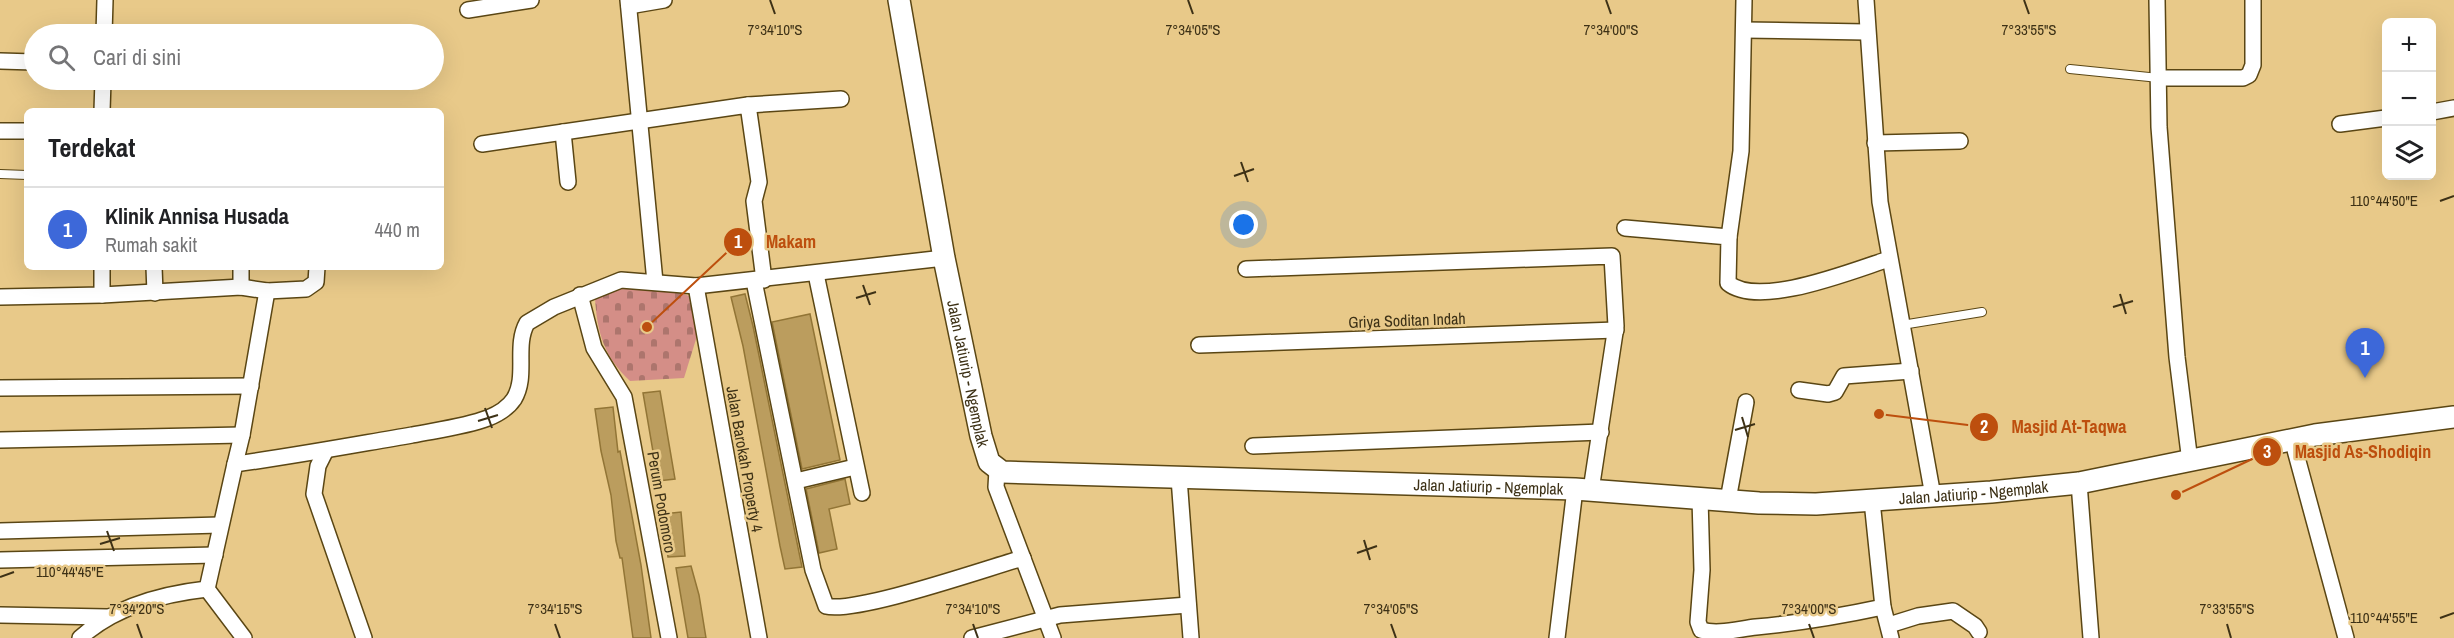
<!DOCTYPE html>
<html lang="id">
<meta charset="utf-8">
<style>
:root{--surface:#fff;--page:#f6f6f6;--text:#202124;--muted:#757577;--line:#e0e0e0;--accent:#3d68d9}
body{margin:0;font-family:"Archivo Narrow",sans-serif;background:var(--page);color:var(--text)}
.controls{position:absolute;right:18px;top:18px;display:grid;overflow:hidden;border-radius:9px;box-shadow:0 6px 24px #0002}
.controls button{width:54px;height:54px;display:grid;place-items:center;padding:0;border:0;border-bottom:2px solid var(--line);background:var(--surface);color:var(--text);font:30px sans-serif}
.you{position:absolute;left:1244px;top:225px;width:21px;height:21px;margin:-15px;border:4px solid #fff;border-radius:50%;background:#1a73e8;box-shadow:0 0 0 9px #1a73e833}
.badge{display:grid;place-items:center;width:39px;height:39px;border-radius:50%;background:var(--accent);color:#fff;font-size:20px;font-weight:700}
.pin{position:absolute;translate:-50% -50px;filter:drop-shadow(0 2px 3px #0008)}
.pin::after{content:'';position:absolute;top:32px;width:21px;height:18px;background:inherit;clip-path:polygon(0 0,100% 0,50% 100%)}
.list{margin:0;padding:0;list-style:none}
h2{display:flex;justify-content:space-between;align-items:center;height:78px;margin:0;padding:0 24px;font-size:26px}
h2 small{font-size:20px;font-weight:400;color:var(--muted)}
.list li{display:grid;grid-template-columns:39px 1fr auto;gap:18px;align-items:center;box-sizing:border-box;height:84px;padding:0 24px;border-top:2px solid var(--line)}
.list b{display:block;font-size:22px;white-space:nowrap}
.list p{margin:0;font-size:20px;white-space:nowrap;color:var(--muted)}
.list em{font-size:20px;font-style:normal;color:var(--muted)}
.icon{flex:none;width:33px;height:33px;fill:none;stroke:currentColor;stroke-width:2;stroke-linecap:round;stroke-linejoin:round}
.map{position:relative;flex:none;width:2454px;height:638px;overflow:hidden}
.search{position:absolute;background:var(--surface);box-shadow:0 6px 24px #0002;left:24px;top:24px;width:420px;height:66px;display:flex;align-items:center;gap:15px;box-sizing:border-box;padding:0 21px;border-radius:33px;color:var(--muted);font-size:22px}
.panel{position:absolute;background:var(--surface);box-shadow:0 6px 24px #0002;left:24px;top:108px;width:420px;height:162px;border-radius:9px}
.map>svg:first-child{display:block}
.cemetery{fill:url(#cemetery-stones)}
.building{fill:#bb9d5e;stroke:#927536;stroke-width:1.5}
.lines{fill:none;stroke-linecap:round;stroke-linejoin:round}
.lane-casing{stroke:#5a4614;stroke-width:10}
.street-casing{stroke:#5a4614;stroke-width:18}
.secondary-casing{stroke:#5a4614;stroke-width:24}
.lane{stroke:#fff;stroke-width:8}
.street{stroke:#fff;stroke-width:15}
.secondary{stroke:#fff;stroke-width:21}
.ticks{fill:none;stroke:#3d3116;stroke-width:2}
.labels{text-anchor:middle;dominant-baseline:central;stroke-width:5;stroke-linejoin:round;paint-order:stroke}
.street-label{font-size:16px;fill:#3d3116;stroke:#e8c989}
.ticks-label{font-size:15px;text-anchor:middle;fill:#3d3116;stroke:#e8c989;stroke-width:5;stroke-linejoin:round;paint-order:stroke}
.leader{fill:none;stroke:#bd4f0e;stroke-width:2}
.callout-dot{fill:#bd4f0e;stroke:#e8c989;stroke-width:2}
.mark-label{font-size:18px;text-anchor:middle;font-weight:bold;fill:#fff}
.callout-label{font-size:18px;text-anchor:middle;font-weight:bold;fill:#bd4f0e;stroke:#e8c989;stroke-width:5;stroke-linejoin:round;paint-order:stroke}
</style>
<div class="map">
<svg width="2454" height="638" viewBox="0 0 2454 638">
<defs>
<pattern id="cemetery-stones" width="16" height="16" patternUnits="userSpaceOnUse" patternTransform="scale(1.5)"><rect width="16" height="16" fill="#d48e87"/><path d="M2 7V4a2 2 0 0 1 4 0v3zM10 15v-3a2 2 0 0 1 4 0v3z" fill="#ad756d"/></pattern>
</defs>
<rect width="100%" height="100%" fill="#e8c989"/>
<path class="cemetery" d="M 628,287 L 672,289 L 689,296 L 697,336 L 684,378 L 630,381 C 604,357 597,332 595,298 Z"/>
<g class="building">
<polygon points="745,294 753,326 802,567 785,569 780,546 743,346 731,297"/>
<polygon points="810,314 840,460 802,469 772,322"/>
<polygon points="660,391 675,479 658,481 643,393"/>
<polygon points="613,407 618,452 620,451 641,565 651,638 633,638 622,558 620,558 616,541 611,495 601,451 595,409"/>
<polygon points="845,479 850,504 829,509 837,549 819,553 806,489"/>
<polygon points="681,512 685,556 668,557 663,514"/>
<polygon points="691,566 699,595 706,638 688,638 676,568"/>
</g>
<g class="lines">
<defs>
<g id="lane">
<polyline points="2070,69 2159,78"/>
<polyline points="0,174 27,175"/>
<polyline points="1902,325 1982,312"/>
</g>
<g id="street">
<polyline points="628,0 655,282"/>
<polyline points="1866,0 1880,202 1933,496"/>
<polyline points="2157,0 2159,127 2177,357 2190,462"/>
<polyline points="629,6 664,0"/>
<polyline points="468,10 531,0"/>
<polyline points="1744,30 1866,32"/>
<polyline points="104,34 105,0"/>
<polyline points="0,61 34,62"/>
<polyline points="2159,78 2243,78 2249,75 2253,65 2253,0"/>
<polyline points="748,105 841,99"/>
<polyline points="102,111 103,80"/>
<polyline points="2432,112 2454,108"/>
<polyline points="2340,124 2386,118"/>
<polyline points="0,131 27,131"/>
<polyline points="563,132 568,182"/>
<polyline points="1875,143 1960,141"/>
<polyline points="482,144 748,105 759,182 754,201 764,280"/>
<path d="M 1625,228 L 1729,237 L 1728,283 C 1759,309 1854,270 1889,259"/>
<polyline points="1729,237 1741,151 1744,0"/>
<polyline points="154,267 155,293"/>
<polyline points="1246,269 1612,256 1616,326 1591,490"/>
<polyline points="816,274 862,493"/>
<path d="M 754,281 L 813,570 L 826,606 C 856,614 987,568 1023,558"/>
<polyline points="696,286 759,638"/>
<polyline points="241,287 241,267"/>
<polyline points="267,291 306,289 316,282 317,267"/>
<polyline points="102,295 241,287 267,291 242,435 235,464"/>
<polyline points="580,295 594,348 624,397 669,638"/>
<polyline points="0,297 102,295 102,267"/>
<polyline points="1199,345 1616,330"/>
<polyline points="0,388 251,386"/>
<polyline points="1799,390 1828,394 1835,392 1844,376 1911,371"/>
<polyline points="2292,439 2346,638"/>
<polyline points="0,440 242,435"/>
<polyline points="1253,446 1601,432"/>
<polyline points="325,452 318,466 314,494 364,638"/>
<polyline points="997,470 996,487 1053,638"/>
<polyline points="1179,478 1191,638"/>
<polyline points="796,481 855,467"/>
<polyline points="2079,483 2091,638"/>
<path d="M 1700,498 L 1702,570 L 1698,622 L 1701,630 C 1718,635 1738,629 1756,627 C 1799,623 1841,616 1883,607"/>
<polyline points="1728,500 1746,402"/>
<polyline points="1872,501 1883,607 1891,638"/>
<polyline points="0,531 220,525"/>
<polyline points="0,560 215,555"/>
<polyline points="207,589 244,638"/>
<polyline points="0,615 107,617"/>
<polyline points="1889,625 1918,616 1953,611 1975,626 1979,632"/>
<path d="M 80,638 C 115,606 162,594 207,589 L 235,464 C 294,456 353,445 412,435 C 437,430 464,427 488,418 C 498,414 508,408 514,399 C 528,376 514,346 527,323 L 554,307 L 621,280 L 696,286 L 944,258"/>
<polyline points="972,638 1060,615 1188,605"/>
<polyline points="1557,638 1575,489"/>
</g>
<g id="secondary">
<path id="s1" d="M 899,0 L 944,258 L 981,436 L 989,462 L 1002,472 L 1575,489 L 1759,503 L 1816,504 L 1991,492 L 2079,483 L 2315,435 L 2454,417"/>
</g>
</defs>
<use href="#lane" class="lane-casing"/>
<use href="#street" class="street-casing"/>
<use href="#secondary" class="secondary-casing"/>
<use href="#lane" class="lane"/>
<use href="#street" class="street"/>
<use href="#secondary" class="secondary"/>
</g>
<path class="ticks" d="M 770,0 L 775,14M 1188,0 L 1193,14M 1606,0 L 1611,14M 2024,0 L 2029,14M 1241,162 L 1248,182M 1234,176 L 1254,169M 2440,201 L 2454,196M 863,285 L 870,305M 2120,294 L 2126,314M 856,298 L 876,292M 2113,307 L 2133,301M 485,408 L 492,428M 1742,417 L 1748,437M 478,421 L 498,415M 1735,430 L 1755,424M 107,531 L 114,551M 1364,540 L 1370,560M 100,544 L 120,538M 1357,553 L 1377,546M 0,577 L 14,572M 2440,618 L 2454,613M 137,624 L 142,638M 555,624 L 560,638M 973,624 L 978,638M 1391,624 L 1396,638M 1809,624 L 1814,638M 2227,624 L 2231,638"/>
<g class="labels">
<g class="street-label">
<text transform="translate(1407 320) rotate(-2)">Griya Soditan Indah</text>
<text stroke="none"><textPath href="#s1" startOffset="380">Jalan Jatiurip - Ngemplak</textPath></text>
<text transform="translate(745 459) rotate(80)">Jalan Barokah Property 4</text>
<text stroke="none"><textPath href="#s1" startOffset="974">Jalan Jatiurip - Ngemplak</textPath></text>
<text stroke="none"><textPath href="#s1" startOffset="1460">Jalan Jatiurip - Ngemplak</textPath></text>
<text transform="translate(662 502) rotate(80)">Perum Podomoro</text>
</g>
</g>
<g class="ticks-label">
<text x="775" y="35">7°34'10"S</text>
<text x="1193" y="35">7°34'05"S</text>
<text x="1611" y="35">7°34'00"S</text>
<text x="2029" y="35">7°33'55"S</text>
<text x="2384" y="206">110°44'50"E</text>
<text x="70" y="577">110°44'45"E</text>
<text x="137" y="614">7°34'20"S</text>
<text x="555" y="614">7°34'15"S</text>
<text x="973" y="614">7°34'10"S</text>
<text x="1391" y="614">7°34'05"S</text>
<text x="1809" y="614">7°34'00"S</text>
<text x="2227" y="614">7°33'55"S</text>
<text x="2384" y="623">110°44'55"E</text>
</g>
<path class="leader" d="M647 327L738 242M1879 414L1984 427M2176 495L2267 452"/>
<g class="callout-dot">
<circle cx="647" cy="327" r="6"/>
<circle cx="1879" cy="414" r="6"/>
<circle cx="2176" cy="495" r="6"/>
<circle cx="738" cy="242" r="15"/>
<circle cx="1984" cy="427" r="15"/>
<circle cx="2267" cy="452" r="15"/>
</g>
<g class="mark-label">
<text x="738" y="248">1</text>
<text x="1984" y="433">2</text>
<text x="2267" y="458">3</text>
</g>
<g class="callout-label">
<text x="791" y="248">Makam</text>
<text x="2069" y="433">Masjid At-Taqwa</text>
<text x="2363" y="458">Masjid As-Shodiqin</text>
</g>
</svg>
<div class="controls">
<button>+</button>
<button>−</button>
<button><svg class="icon" aria-label="layers" viewBox="0 0 24 24"><path d="M12 4l9 5-9 5-9-5zM3 14l9 5 9-5"/></svg></button>
</div>
<div class="you"></div>
<div class="pin badge" style="left:2365px;top:378px">1</div>
<div class="search"><svg class="icon" aria-label="search" viewBox="0 0 24 24"><circle cx="10" cy="10" r="6"/><path d="M15 15l6 6"/></svg>Cari di sini</div>
<section class="panel">
<h2>Terdekat<small></small></h2>
<ul class="list">
<li><span class="badge">1</span><div><b>Klinik Annisa Husada</b><p>Rumah sakit</p></div><em>440 m</em></li>
</ul>
</section>
</div>
